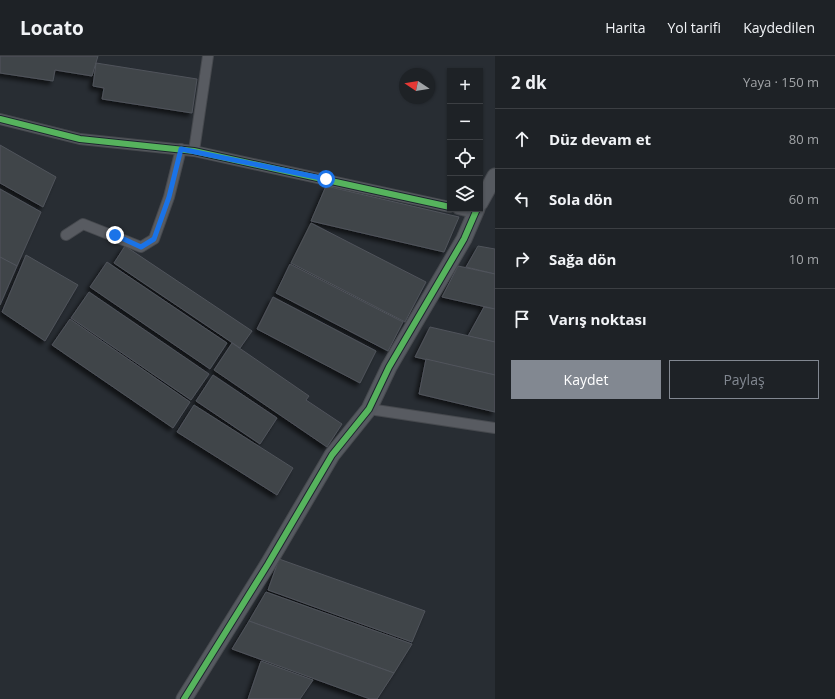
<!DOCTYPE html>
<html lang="tr">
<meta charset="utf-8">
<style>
:root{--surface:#1e2226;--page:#262a2e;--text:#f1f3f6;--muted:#a1a4a7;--line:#3c3f43;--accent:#828891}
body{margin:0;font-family:"Open Sans",sans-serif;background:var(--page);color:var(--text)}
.controls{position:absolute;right:12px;top:12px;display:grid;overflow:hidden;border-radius:0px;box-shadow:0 1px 3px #0004}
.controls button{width:36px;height:36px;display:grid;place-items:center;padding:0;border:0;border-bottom:1px solid var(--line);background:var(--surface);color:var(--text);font:20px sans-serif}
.compass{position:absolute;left:399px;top:12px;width:36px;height:36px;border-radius:50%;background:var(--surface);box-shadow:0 1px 3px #0004;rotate:282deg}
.stop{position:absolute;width:12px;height:12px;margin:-9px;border:3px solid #1a73e8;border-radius:50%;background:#fff}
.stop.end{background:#1a73e8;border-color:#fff;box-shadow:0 1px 4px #0008}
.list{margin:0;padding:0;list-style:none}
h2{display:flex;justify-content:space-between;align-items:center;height:52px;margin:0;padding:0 16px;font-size:17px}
h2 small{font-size:13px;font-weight:400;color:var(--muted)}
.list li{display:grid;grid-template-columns:26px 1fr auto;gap:12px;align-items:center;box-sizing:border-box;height:60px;padding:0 16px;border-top:1px solid var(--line)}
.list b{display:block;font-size:15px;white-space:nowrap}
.list em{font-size:13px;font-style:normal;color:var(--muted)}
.actions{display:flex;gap:8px;padding:12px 16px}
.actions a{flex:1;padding:9px 0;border:1px solid var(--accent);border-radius:0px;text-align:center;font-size:14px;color:var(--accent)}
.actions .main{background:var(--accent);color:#fff}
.icon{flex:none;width:22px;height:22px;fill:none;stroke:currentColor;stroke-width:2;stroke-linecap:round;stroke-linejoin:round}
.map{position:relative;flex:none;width:495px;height:643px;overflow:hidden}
header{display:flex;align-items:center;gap:24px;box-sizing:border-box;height:56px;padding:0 20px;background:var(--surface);border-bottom:1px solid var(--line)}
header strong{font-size:19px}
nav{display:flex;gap:22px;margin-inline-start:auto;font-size:14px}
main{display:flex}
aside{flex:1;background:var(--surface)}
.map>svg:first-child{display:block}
.building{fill:#40444a;stroke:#50545b;filter:url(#shadow)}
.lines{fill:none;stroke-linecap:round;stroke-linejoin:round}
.street-casing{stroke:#46494e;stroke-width:12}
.secondary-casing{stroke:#46494e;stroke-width:17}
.street{stroke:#585b61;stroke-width:10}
.secondary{stroke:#565a60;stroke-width:15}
.cycleway-casing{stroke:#1c242d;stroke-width:8}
.cycleway{stroke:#56b35d;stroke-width:6}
.route{stroke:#1a73e8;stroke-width:5}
</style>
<header>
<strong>Locato</strong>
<nav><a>Harita</a><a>Yol tarifi</a><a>Kaydedilen</a></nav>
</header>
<main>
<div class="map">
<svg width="495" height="643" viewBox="0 0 495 643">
<defs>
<filter id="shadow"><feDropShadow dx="-3.5" dy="3.5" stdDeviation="2" flood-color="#0009"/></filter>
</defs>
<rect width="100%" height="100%" fill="#282d33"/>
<g class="building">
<polygon points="0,0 98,0 92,20 55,14 53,25 0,17"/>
<polygon points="96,7 197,23 192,57 102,43 104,32 93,30"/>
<polygon points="0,89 56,121 43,151 0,127"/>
<polygon points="326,130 459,161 444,196 311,165"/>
<polygon points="0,133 41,156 17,210 0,201"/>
<polygon points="311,167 426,226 405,266 291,207"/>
<polygon points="125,190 252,275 240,292 114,207"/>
<polygon points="478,190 495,193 495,218 466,211"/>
<polygon points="26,199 78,229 45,285 2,256"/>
<polygon points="0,201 17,210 0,249"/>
<polygon points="107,206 227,287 210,313 90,231"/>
<polygon points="290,208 403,266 388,295 276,237"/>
<polygon points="458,210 495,218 495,253 442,241"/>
<polygon points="89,236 209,318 191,344 71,262"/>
<polygon points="273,241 376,295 360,327 257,273"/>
<polygon points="484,251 495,253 495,286 468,280"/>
<polygon points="70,263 190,346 173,372 52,289"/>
<polygon points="430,271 495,286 495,319 415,301"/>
<polygon points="232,287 309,340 306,344 342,368 327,391 214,314"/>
<polygon points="426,303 495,319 495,356 419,338"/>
<polygon points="213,319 277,362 260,388 196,345"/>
<polygon points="194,349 293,412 277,439 177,376"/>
<polygon points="279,503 425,555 412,586 268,534"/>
<polygon points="266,536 412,588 394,617 249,565"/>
<polygon points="249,565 394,617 377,643 370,643 232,593"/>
<polygon points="261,605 313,624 300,643 248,643"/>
</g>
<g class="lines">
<defs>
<g id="street">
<polyline points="0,63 80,83 194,95 450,151"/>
<polyline points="194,95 208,0"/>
<polyline points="458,153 474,157"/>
<polyline points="66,179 83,168 141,191 154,183 169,141 181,93"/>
<polyline points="369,353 495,372"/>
</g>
<g id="secondary">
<polyline points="480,147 495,120"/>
<polyline points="184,643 268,508 332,399 369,353 389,311 464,183 477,153"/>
</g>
</defs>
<use href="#street" class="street-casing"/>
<use href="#secondary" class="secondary-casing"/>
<use href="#street" class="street"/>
<use href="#secondary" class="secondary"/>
<defs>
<g id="cycleway">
<polyline points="0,63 80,83 194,95 450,151"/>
<polyline points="184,643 268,508 332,399 369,353 389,311 464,183 477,153"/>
</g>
</defs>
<use href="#cycleway" class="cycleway-casing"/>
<use href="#cycleway" class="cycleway"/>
</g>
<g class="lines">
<polyline class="route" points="115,179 141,191 154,183 169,141 181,93 326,123"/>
</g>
</svg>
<div class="controls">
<button>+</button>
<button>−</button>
<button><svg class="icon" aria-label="locate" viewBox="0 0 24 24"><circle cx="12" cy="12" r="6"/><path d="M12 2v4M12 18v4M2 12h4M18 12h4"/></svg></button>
<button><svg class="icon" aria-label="layers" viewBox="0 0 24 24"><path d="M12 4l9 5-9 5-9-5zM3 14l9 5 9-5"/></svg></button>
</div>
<svg class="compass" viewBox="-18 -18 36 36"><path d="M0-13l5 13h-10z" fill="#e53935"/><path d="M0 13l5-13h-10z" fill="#a1a4a7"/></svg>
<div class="stop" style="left:326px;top:123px"></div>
<div class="stop end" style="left:115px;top:179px"></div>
</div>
<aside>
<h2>2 dk<small>Yaya · 150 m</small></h2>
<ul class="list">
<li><svg class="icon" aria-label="ahead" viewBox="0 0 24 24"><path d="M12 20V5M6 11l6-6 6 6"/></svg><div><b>Düz devam et</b></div><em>80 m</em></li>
<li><svg class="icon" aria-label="left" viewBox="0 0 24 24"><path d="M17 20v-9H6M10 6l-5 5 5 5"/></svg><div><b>Sola dön</b></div><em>60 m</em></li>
<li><svg class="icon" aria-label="right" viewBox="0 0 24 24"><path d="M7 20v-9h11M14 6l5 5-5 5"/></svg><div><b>Sağa dön</b></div><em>10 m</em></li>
<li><svg class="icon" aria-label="arrive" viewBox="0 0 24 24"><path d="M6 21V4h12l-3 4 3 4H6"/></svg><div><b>Varış noktası</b></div></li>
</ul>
<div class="actions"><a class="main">Kaydet</a><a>Paylaş</a></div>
</aside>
</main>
